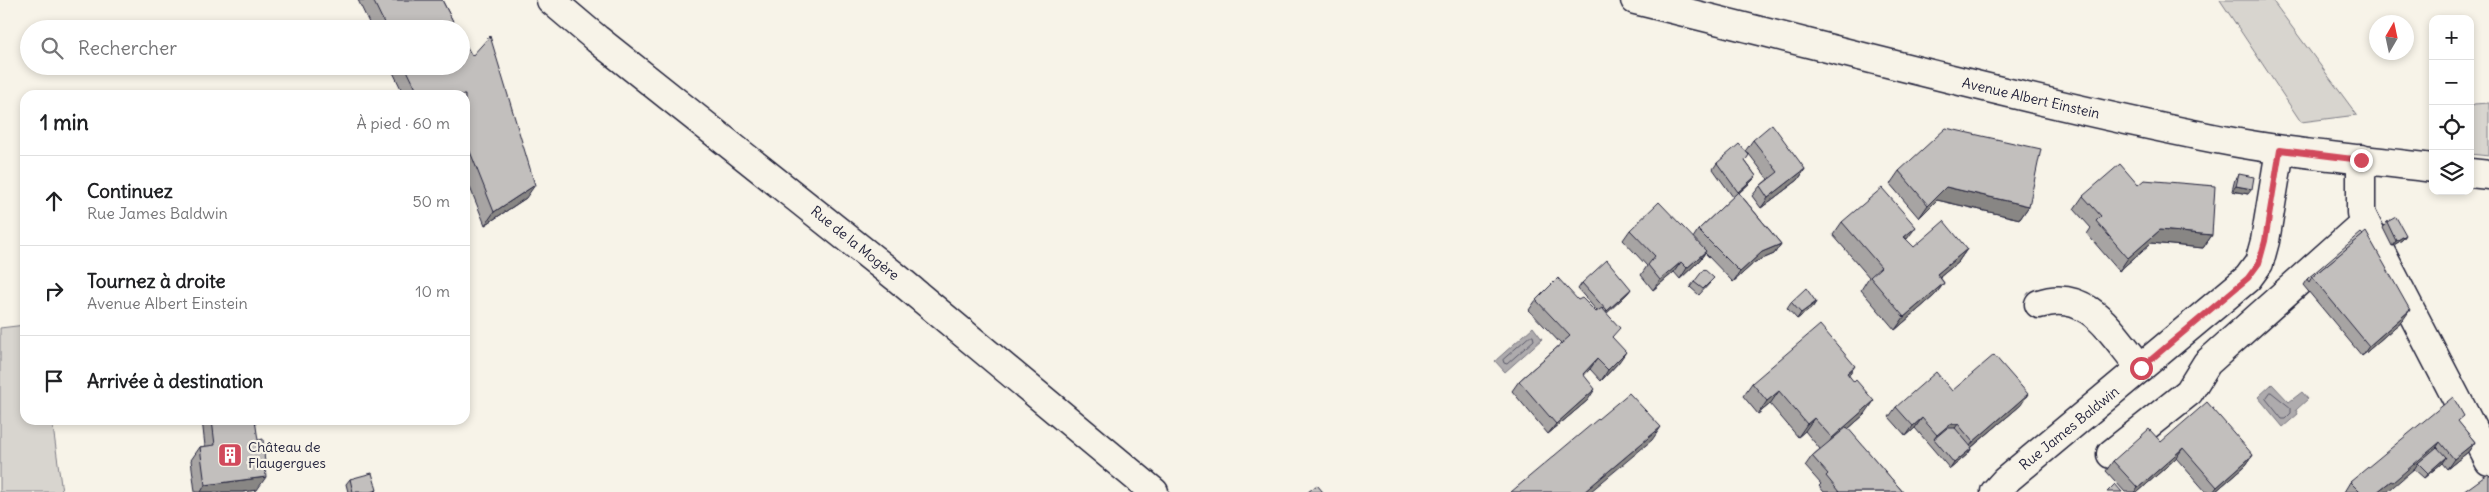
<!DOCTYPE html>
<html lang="fr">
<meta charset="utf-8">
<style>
:root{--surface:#fff;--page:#f6f6f6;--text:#202124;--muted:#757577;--line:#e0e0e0}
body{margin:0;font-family:Delius,sans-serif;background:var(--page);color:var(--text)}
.controls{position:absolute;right:15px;top:15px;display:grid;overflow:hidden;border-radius:10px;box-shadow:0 2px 8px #0003}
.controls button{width:45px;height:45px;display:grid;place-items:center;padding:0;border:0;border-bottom:1px solid var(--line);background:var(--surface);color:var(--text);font:25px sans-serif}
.compass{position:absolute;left:2369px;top:15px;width:45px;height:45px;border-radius:50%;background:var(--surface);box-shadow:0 2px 8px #0003;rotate:9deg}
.stop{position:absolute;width:15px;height:15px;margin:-11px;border:4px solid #d1495b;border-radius:50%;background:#fff}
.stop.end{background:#d1495b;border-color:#fff;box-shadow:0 1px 5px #0008}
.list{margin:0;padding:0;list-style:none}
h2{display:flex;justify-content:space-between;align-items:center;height:65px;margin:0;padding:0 20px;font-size:21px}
h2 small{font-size:16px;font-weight:400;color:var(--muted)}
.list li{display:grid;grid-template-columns:32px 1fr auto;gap:15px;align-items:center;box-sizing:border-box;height:90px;padding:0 20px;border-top:1px solid var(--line)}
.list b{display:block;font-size:19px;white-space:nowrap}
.list p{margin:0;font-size:16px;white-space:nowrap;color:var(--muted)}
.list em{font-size:16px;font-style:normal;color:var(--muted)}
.icon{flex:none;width:28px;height:28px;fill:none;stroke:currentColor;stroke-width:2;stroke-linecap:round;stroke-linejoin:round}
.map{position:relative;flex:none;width:2489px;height:492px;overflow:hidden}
.search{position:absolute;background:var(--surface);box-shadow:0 2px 8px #0003;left:20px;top:20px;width:450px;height:55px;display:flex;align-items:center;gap:12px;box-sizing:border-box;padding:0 18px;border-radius:28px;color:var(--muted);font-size:19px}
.panel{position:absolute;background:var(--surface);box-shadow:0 2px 8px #0003;left:20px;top:90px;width:450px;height:335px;border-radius:15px}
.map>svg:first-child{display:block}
.green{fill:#d8d5cf;stroke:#7d7c85}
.water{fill:#aeabad;stroke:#76747f}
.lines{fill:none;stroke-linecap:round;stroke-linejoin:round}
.shore{stroke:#5a5969;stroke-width:1}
.minor-casing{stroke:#22223b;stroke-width:31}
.major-casing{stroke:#22223b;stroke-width:31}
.minor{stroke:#f7f3e8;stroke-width:28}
.major{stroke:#f7f3e8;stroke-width:28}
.wall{fill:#a7a4a3;stroke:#22223b}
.shaded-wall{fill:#888684;stroke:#22223b}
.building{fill:#c2bfbd;stroke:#22223b}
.route{stroke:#d1495b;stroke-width:6}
.labels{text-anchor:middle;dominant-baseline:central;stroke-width:4.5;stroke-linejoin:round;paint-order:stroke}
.street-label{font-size:14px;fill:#22223b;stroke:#f7f3e8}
.poi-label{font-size:14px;fill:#22223b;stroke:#f7f3e8;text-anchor:start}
</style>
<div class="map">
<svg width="2489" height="492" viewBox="0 0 2489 492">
<rect width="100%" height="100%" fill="#f7f3e8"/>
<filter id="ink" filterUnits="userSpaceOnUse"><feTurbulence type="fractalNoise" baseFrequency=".02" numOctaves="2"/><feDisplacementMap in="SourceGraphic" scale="10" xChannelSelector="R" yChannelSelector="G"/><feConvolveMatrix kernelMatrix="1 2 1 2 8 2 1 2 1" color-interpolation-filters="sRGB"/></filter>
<g filter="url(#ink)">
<g class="green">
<polygon points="2220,0 2272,0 2357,115 2301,122"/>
<polygon points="2489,103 2489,156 2470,154 2470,109 2474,104"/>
<polygon points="25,325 25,420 52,420 62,492 0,492 0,328"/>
</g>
<g class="water">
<polygon points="1533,327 1542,339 1505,372 1495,361"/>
<polygon points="2272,384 2289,402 2302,392 2308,399 2296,410 2298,414 2283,427 2258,397"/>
</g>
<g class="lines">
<g class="shore">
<polygon points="1530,336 1533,336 1534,340 1507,364 1504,363 1503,360"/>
<polygon points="2271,392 2291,408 2291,413 2285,419 2282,419 2266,399"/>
</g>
<defs>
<g id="minor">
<polyline points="551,0 597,39 896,277 1154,492"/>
<polyline points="2361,159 2361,213 2365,222 2489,461"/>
<path d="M 2039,304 C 2089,287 2113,336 2141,368"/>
<polyline points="2111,454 2189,392 2207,363 2365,222"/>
<polyline points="1995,492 2005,481 2248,278 2259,263 2265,241 2280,150"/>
</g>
<g id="major">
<path d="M 1635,0 C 1829,47 2021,100 2217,139 C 2288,153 2361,159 2433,168"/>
<polyline points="2470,173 2489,175"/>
</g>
</defs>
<use href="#minor" class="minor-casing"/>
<use href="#major" class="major-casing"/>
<use href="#minor" class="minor"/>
<use href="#major" class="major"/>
</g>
<g class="wall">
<polygon points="358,0 442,0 457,29 372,29"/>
<polygon points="390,66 461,66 526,198 485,225 465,175 465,95 404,95"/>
<polygon points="1753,140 1805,169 1798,180 1761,208 1752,196 1760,186 1768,179 1746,150"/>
<polygon points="1745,161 1756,176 1752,181 1739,193 1781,244 1774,254 1755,262 1733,282 1705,253 1699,261 1680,279 1674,272 1653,290 1641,275 1647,266 1623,240 1630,230 1693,238 1698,230 1733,197 1713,169 1717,163"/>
<polygon points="1899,171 2029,206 2020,219 1937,200 1919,218 1890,184"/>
<polygon points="2239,174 2248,194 2232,191 2235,179"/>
<polygon points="2138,185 2212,235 2203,248 2151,243 2119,271 2087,234 2091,228 2074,209 2083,196"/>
<polygon points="1842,222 1907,240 1914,247 1967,249 1958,262 1940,277 1944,283 1935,295 1895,330 1861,290 1869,277 1833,235"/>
<polygon points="2387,222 2406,235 2402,240 2392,246 2383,228"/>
<polygon points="2363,235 2403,320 2362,356 2303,285 2307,279"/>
<polygon points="1694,282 1710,283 1699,295 1690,287"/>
<polygon points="1582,283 1631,289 1627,294 1606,313 1619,362 1601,381 1590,369 1584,375 1588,400 1548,434 1512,391 1519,381 1561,344 1529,310 1536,300 1578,300 1596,312 1597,311 1578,289"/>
<polygon points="1791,302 1816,302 1812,308 1797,319 1787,308"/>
<polygon points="1849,376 1865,414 1848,429 1903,492 1824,492 1819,486 1821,484 1805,466 1812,456 1820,449 1805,431 1798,437 1770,404 1758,414 1743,396 1752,383"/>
<polygon points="1952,391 2021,405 1971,448 1968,454 1950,469 1915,428 1906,436 1889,417 1896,407"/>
<polygon points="202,420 255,420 257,490 243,492 195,492 191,460 200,447 205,446"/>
<polygon points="2459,423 2475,442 2468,452 2447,469 2442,463 2424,478 2414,469 2415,468 2383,492 2344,492 2350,482"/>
<polygon points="2161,442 2253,455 2246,465 2215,492 2206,492 2176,458 2138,492 2125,492 2106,471 2113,461"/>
<polygon points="350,479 377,490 375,492 348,492 346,484"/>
</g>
<g class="shaded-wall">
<polygon points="1805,169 1798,180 1761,208 1768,198"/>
<polygon points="1756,176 1752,181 1734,197 1738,192"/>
<polygon points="535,185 526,198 485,225 494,212"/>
<polygon points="2236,186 2252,189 2248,194 2232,191"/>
<polygon points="1946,187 2029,206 2020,219 1937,200 1919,218 1928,205"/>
<polygon points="1916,227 1907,239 1904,237"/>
<polygon points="2160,230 2212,235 2203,248 2151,243 2119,271 2128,258"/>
<polygon points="2406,235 2402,240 2392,246 2396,241"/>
<polygon points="1781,244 1774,254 1755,262 1733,282 1740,272 1762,252"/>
<polygon points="1967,249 1958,262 1928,287 1937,274"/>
<polygon points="1706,251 1699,261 1680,279 1687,268"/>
<polygon points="1681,262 1674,272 1653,290 1660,280"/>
<polygon points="1944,283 1935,295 1895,330 1904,317"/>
<polygon points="1631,289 1627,294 1603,317 1607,311"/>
<polygon points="1816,302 1812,308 1797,319 1801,313"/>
<polygon points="2410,310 2403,320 2362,356 2369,346"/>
<polygon points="1626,352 1619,362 1601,381 1608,370"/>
<polygon points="1597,359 1590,369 1576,384 1583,374"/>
<polygon points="1855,366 1846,379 1847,373"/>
<polygon points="1595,389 1588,400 1548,434 1556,424"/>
<polygon points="1779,391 1770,404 1758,414 1767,401"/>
<polygon points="2028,394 2021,405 1966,452 1973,442"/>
<polygon points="1874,401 1865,414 1823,451 1832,438"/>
<polygon points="1814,418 1805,431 1798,437 1807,424"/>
<polygon points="1922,418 1915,428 1906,436 1913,426"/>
<polygon points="1950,424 1958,424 1951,434 1934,439 1937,435"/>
<polygon points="1661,427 1652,440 1590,492 1584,492"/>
<polygon points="2440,442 2433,453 2418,463 2415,468 2387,492 2384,491 2383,492 2377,492"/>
<polygon points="2475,442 2468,452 2447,469 2454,459"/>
<polygon points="1972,448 1968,454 1950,469 1954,463"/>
<polygon points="2183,448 2176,458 2138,492 2135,492 2138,488"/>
<polygon points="2253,455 2246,465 2215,492 2213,492 2217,487"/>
<polygon points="2446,457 2442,463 2424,478 2428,473"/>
<polygon points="266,477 257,490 243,492 201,492 205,485"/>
</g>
<g class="building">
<polygon points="373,0 442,0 457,29 387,29"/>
<polygon points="461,36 472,56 490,36 535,185 494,212 465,139 465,95 419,95 405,66 461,66"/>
<polygon points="1772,124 1805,169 1768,198 1760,186 1778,172 1753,140"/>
<polygon points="1946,128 2041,149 2029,206 1946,187 1928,205 1899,171"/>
<polygon points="1739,144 1749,155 1745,161 1756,176 1738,192 1717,163"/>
<polygon points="2120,164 2138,185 2144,180 2215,186 2212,235 2160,230 2128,258 2096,221 2101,216 2083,196"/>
<polygon points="2239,174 2254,177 2252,189 2236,186"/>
<polygon points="1882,188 1916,227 1904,237 1914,247 1944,221 1967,249 1937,274 1944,283 1904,317 1870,277 1881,267 1842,222"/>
<polygon points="1738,192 1781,244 1762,252 1740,272 1698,230"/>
<polygon points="1659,202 1706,251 1687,268 1681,262 1660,280 1648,265 1655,256 1630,230"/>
<polygon points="2396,217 2406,235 2396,241 2387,222"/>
<polygon points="2366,232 2410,310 2369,346 2312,277"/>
<polygon points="2361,233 2363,235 2312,277 2309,282 2307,279"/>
<polygon points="1607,260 1631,289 1607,311 1582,283"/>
<polygon points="1704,269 1714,278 1703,289 1694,282"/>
<polygon points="1558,278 1578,300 1582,298 1596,312 1602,308 1620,328 1612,337 1626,352 1608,370 1597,359 1583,374 1595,389 1556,424 1519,381 1570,336 1536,300"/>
<polygon points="1806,288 1816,302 1801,313 1791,302"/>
<polygon points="1820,325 1855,366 1847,373 1854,382 1856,380 1874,401 1832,438 1814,418 1807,424 1779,391 1767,401 1752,383"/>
<polygon points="1994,355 2028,394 1973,442 1958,424 1950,424 1937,435 1922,418 1913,426 1896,407 1936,372 1952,391"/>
<polygon points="1629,393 1661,427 1584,492 1511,492"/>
<polygon points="2453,397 2464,416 2458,421 2475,442 2454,459 2440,442 2393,482 2391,481 2377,492 2360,492 2350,482"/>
<polygon points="2207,402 2253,455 2217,487 2183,448 2138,488 2113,461 2149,429 2161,442"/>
<polygon points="212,420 255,420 258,440 263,439 266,477 205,485 200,447 215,445"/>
<polygon points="1847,427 1903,492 1839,492 1826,476 1828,474 1812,456"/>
<polygon points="1947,428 1955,428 1972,448 1954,463 1934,439"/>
<polygon points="2437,447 2446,457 2428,473 2418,463"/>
<polygon points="372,473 377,490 370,492 353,492 350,479"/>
<polygon points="2488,474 2489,475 2489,492 2463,492"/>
<polygon points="2115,484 2122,492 2107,492"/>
<polygon points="1317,485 1323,492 1308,492"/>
</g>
</g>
<g class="lines" filter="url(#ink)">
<polyline class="route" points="2141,368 2248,278 2259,263 2265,241 2280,150 2361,160"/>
</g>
<defs>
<symbol id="building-square" viewBox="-11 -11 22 22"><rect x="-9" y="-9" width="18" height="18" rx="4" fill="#d1495b" stroke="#f7f3e8"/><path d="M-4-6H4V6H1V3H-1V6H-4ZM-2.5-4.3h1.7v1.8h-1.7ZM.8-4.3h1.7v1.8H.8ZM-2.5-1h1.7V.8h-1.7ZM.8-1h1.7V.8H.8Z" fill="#fff"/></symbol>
</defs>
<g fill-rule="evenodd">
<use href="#building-square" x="216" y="441" width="28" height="28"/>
</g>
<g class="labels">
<g class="street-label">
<text transform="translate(2031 98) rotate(13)">Avenue Albert Einstein</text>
<text transform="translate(855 243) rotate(39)">Rue de la Mogère</text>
<text transform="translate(2069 428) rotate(-39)">Rue James Baldwin</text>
</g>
<g class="poi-label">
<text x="248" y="447">Château de<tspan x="248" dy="16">Flaugergues</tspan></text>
</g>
</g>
</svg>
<div class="controls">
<button>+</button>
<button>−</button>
<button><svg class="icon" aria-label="locate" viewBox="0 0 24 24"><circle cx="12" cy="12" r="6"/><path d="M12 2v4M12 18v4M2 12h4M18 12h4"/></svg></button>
<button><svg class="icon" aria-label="layers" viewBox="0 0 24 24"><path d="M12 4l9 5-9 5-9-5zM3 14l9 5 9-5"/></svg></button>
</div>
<svg class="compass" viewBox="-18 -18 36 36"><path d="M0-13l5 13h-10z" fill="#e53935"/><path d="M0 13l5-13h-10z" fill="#757577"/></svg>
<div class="stop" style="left:2141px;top:368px"></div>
<div class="stop end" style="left:2361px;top:160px"></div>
<div class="search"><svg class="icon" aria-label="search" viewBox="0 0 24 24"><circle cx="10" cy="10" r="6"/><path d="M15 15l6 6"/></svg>Rechercher</div>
<section class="panel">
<h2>1 min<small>À pied · 60 m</small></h2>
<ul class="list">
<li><svg class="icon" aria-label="ahead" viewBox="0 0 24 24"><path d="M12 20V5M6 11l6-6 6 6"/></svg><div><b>Continuez</b><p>Rue James Baldwin</p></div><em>50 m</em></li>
<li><svg class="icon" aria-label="right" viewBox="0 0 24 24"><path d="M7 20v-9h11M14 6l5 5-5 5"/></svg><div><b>Tournez à droite</b><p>Avenue Albert Einstein</p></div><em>10 m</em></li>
<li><svg class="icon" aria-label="arrive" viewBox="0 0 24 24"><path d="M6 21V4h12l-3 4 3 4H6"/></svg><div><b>Arrivée à destination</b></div></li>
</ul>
</section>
</div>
